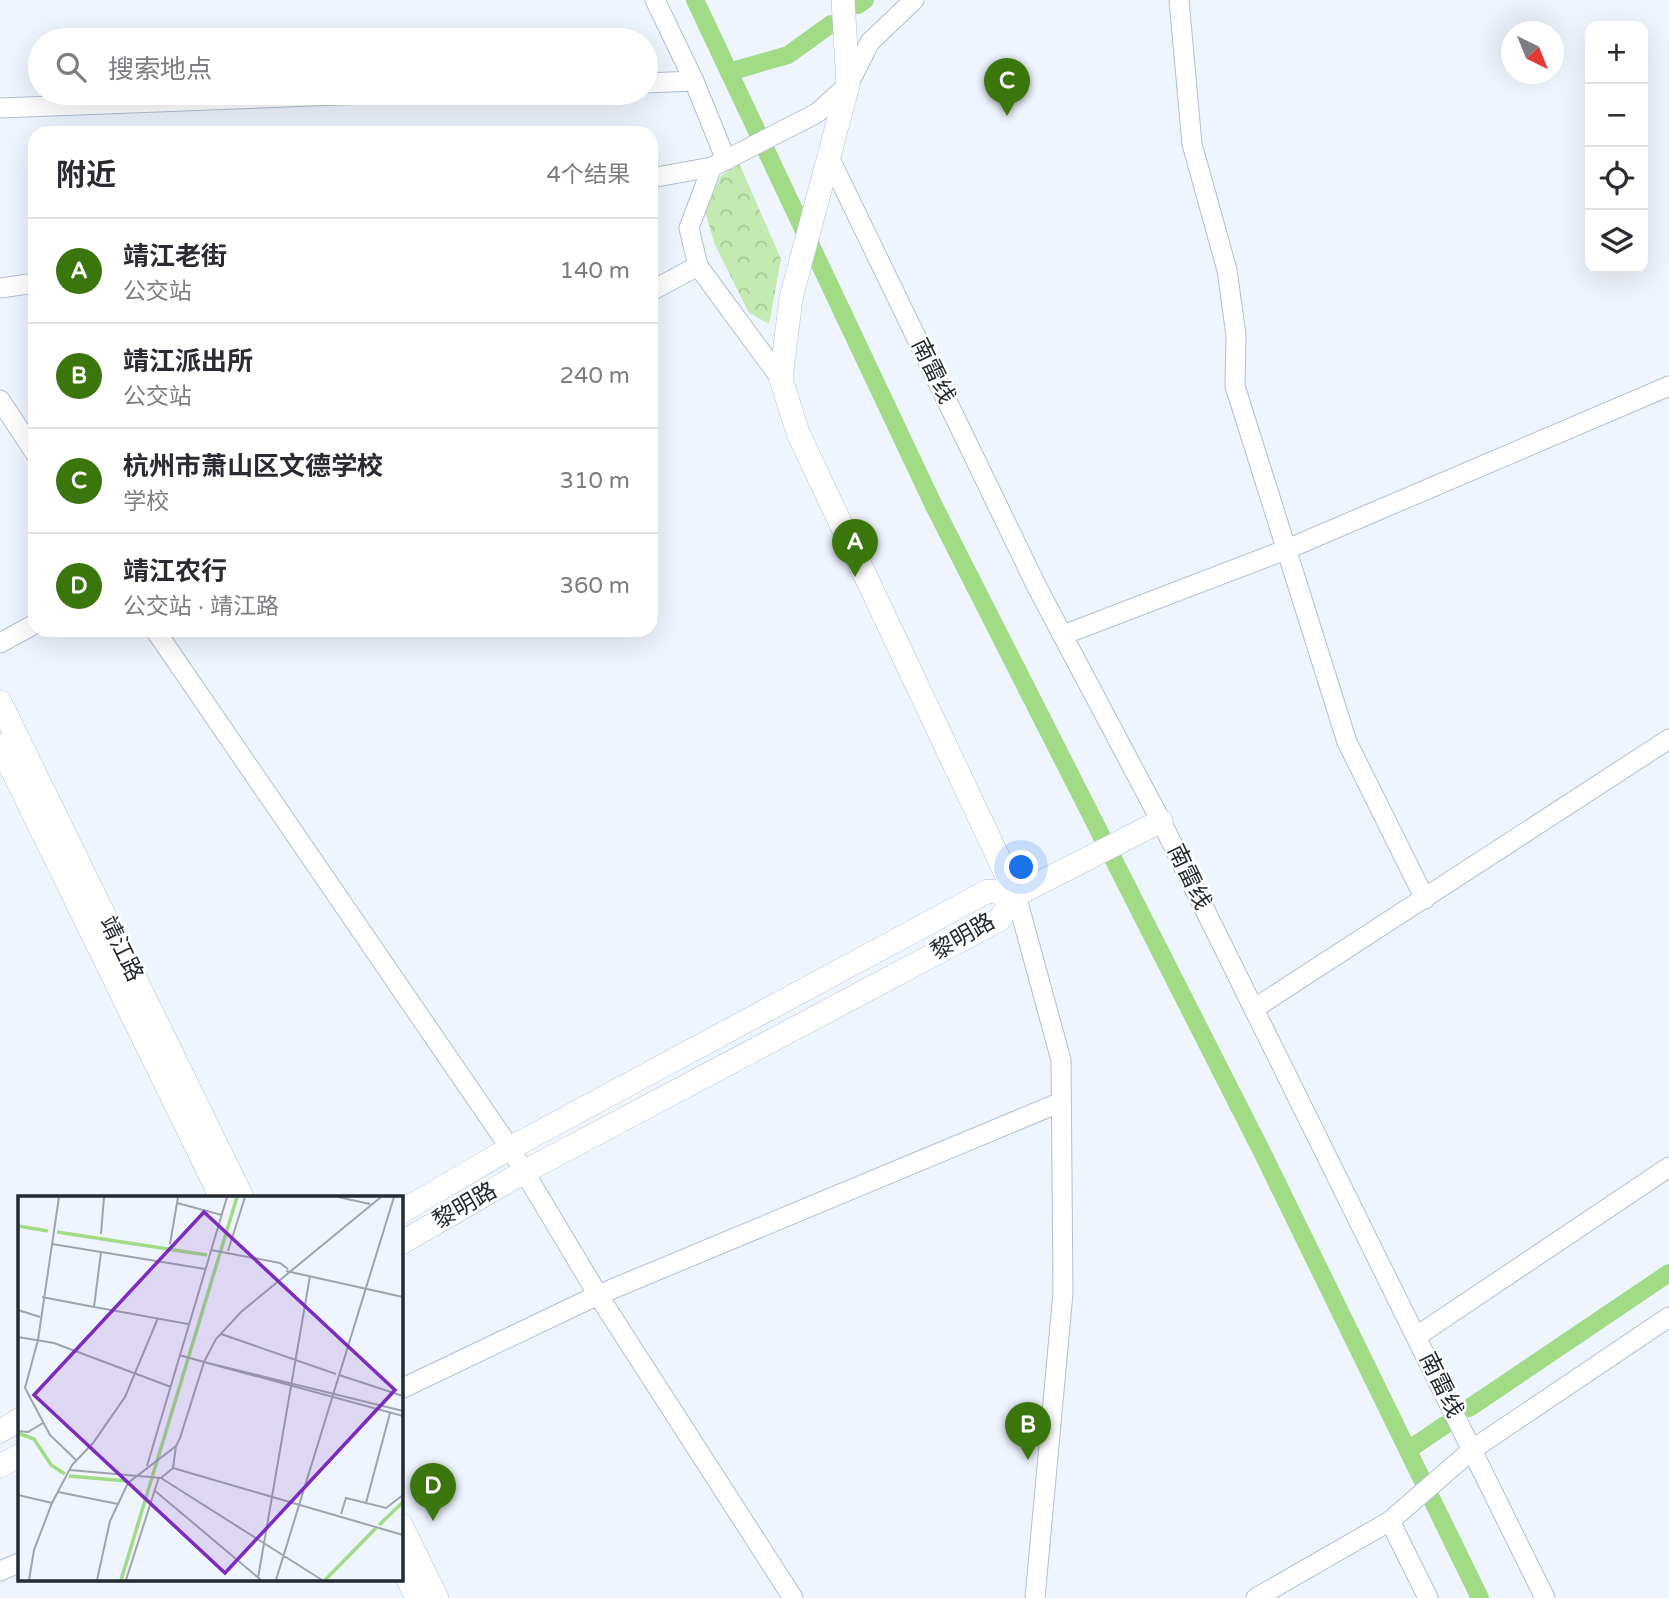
<!DOCTYPE html>
<html lang="zh">
<meta charset="utf-8">
<style>
:root{--surface:#fff;--page:#f7f7f7;--text:#2b2b33;--muted:#7c7c81;--line:#e1e1e2;--accent:#3a760c}
body{margin:0;font-family:"Varela Round","Noto Sans SC",sans-serif;background:var(--page);color:var(--text)}
.controls{position:absolute;right:21px;top:21px;display:grid;overflow:hidden;border-radius:14px;box-shadow:0 7px 28px #0002}
.controls button{width:63px;height:63px;display:grid;place-items:center;padding:0;border:0;border-bottom:2px solid var(--line);background:var(--surface);color:var(--text);font:35px sans-serif}
.compass{position:absolute;left:1501px;top:21px;width:63px;height:63px;border-radius:50%;background:var(--surface);box-shadow:0 7px 28px #0002;rotate:137deg}
.you{position:absolute;left:1022px;top:868px;width:24px;height:24px;margin:-18px;border:5px solid #fff;border-radius:50%;background:#1a73e8;box-shadow:0 0 0 10px #1a73e833}
.badge{display:grid;place-items:center;width:46px;height:46px;border-radius:50%;background:var(--accent);color:#fff;font-size:23px;font-weight:700}
.pin{position:absolute;translate:-50% -58px;filter:drop-shadow(0 2px 4px #0008)}
.pin::after{content:'';position:absolute;top:37px;width:24px;height:21px;background:inherit;clip-path:polygon(0 0,100% 0,50% 100%)}
.list{margin:0;padding:0;list-style:none}
h2{display:flex;justify-content:space-between;align-items:center;height:91px;margin:0;padding:0 28px;font-size:30px}
h2 small{font-size:23px;font-weight:400;color:var(--muted)}
.list li{display:grid;grid-template-columns:46px 1fr auto;gap:21px;align-items:center;box-sizing:border-box;height:105px;padding:0 28px;border-top:2px solid var(--line)}
.list b{display:block;font-size:26px;white-space:nowrap}
.list p{margin:0;font-size:23px;white-space:nowrap;color:var(--muted)}
.list em{font-size:23px;font-style:normal;color:var(--muted)}
.icon{flex:none;width:38px;height:38px;fill:none;stroke:currentColor;stroke-width:2;stroke-linecap:round;stroke-linejoin:round}
.map{position:relative;flex:none;width:1669px;height:1598px;overflow:hidden}
.search{position:absolute;background:var(--surface);box-shadow:0 7px 28px #0002;left:28px;top:28px;width:630px;height:77px;display:flex;align-items:center;gap:18px;box-sizing:border-box;padding:0 24px;border-radius:38px;color:var(--muted);font-size:26px}
.panel{position:absolute;background:var(--surface);box-shadow:0 7px 28px #0002;left:28px;top:126px;width:630px;height:511px;border-radius:21px}
.map>svg:first-child{display:block}
.park{fill:url(#park-crowns)}
.lines{fill:none;stroke-linecap:round;stroke-linejoin:round}
.canal{stroke:#a2db86;stroke-width:18}
.minor-casing{stroke:#b0bfd4;stroke-width:21}
.major-casing{stroke:#b0bfd4;stroke-width:24}
.minor{stroke:#fff;stroke-width:19}
.major{stroke:#fff;stroke-width:23}
.labels{text-anchor:middle;dominant-baseline:central;stroke-width:5;stroke-linejoin:round;paint-order:stroke}
.street-label{font-size:23px;fill:#242a32;stroke:#fff}
.inset-river{fill:none;stroke:#a2db86;stroke-width:3.5}
.inset-road{fill:none;stroke:#9ea4ac;stroke-width:2}
.view{fill:#7b2cbf;fill-opacity:0.15;stroke:#7b2cbf;stroke-width:3.5}
.inset-edge{fill:none;stroke:#242a32;stroke-width:3.5}
</style>
<div class="map">
<svg width="1669" height="1598" viewBox="0 0 1669 1598">
<defs>
<pattern id="park-crowns" width="20" height="18" patternUnits="userSpaceOnUse" patternTransform="scale(1.75)"><rect width="20" height="18" fill="#c3eab1"/><path d="M2 6a3 3 0 1 1 6 0M12 15a3 3 0 1 1 6 0" fill="none" stroke="#a7c999"/></pattern>
</defs>
<rect width="100%" height="100%" fill="#eff5fe"/>
<polygon class="park" points="739,163 781,259 769,324 749,313 715,245 705,212 721,176"/>
<g class="lines">
<g class="canal">
<polyline points="695,0 934,506 1262,1152 1480,1598"/>
<polyline points="858,5 865,0"/>
<polyline points="729,72 788,55 831,24"/>
<polyline points="1469,1408 1669,1273"/>
<polyline points="1408,1450 1445,1425"/>
</g>
<defs>
<g id="minor">
<polyline points="655,0 694,81 726,160"/>
<polyline points="1179,0 1192,144 1227,270 1236,335 1235,386 1347,742 1425,899"/>
<polyline points="646,83 694,81"/>
<polyline points="0,108 393,93"/>
<polyline points="829,157 1037,587 1161,821 1545,1598"/>
<polyline points="651,178 712,167"/>
<polyline points="0,288 35,283"/>
<polyline points="651,291 698,266"/>
<polyline points="781,379 698,266 689,228 712,167 817,113 848,85 870,42 914,0"/>
<polyline points="0,400 35,453"/>
<polyline points="155,630 510,1148 598,1295 793,1598"/>
<polyline points="1063,635 1285,550 1669,386"/>
<polyline points="0,643 35,624"/>
<polyline points="1016,895 1061,1060 1063,1293 1035,1598"/>
<polyline points="1255,1008 1669,739"/>
<polyline points="1417,1336 1669,1167"/>
<polyline points="401,1389 598,1295 1061,1102"/>
<polyline points="1390,1521 1428,1598"/>
<polyline points="0,1571 19,1563"/>
<polyline points="1256,1598 1390,1521 1473,1449 1669,1317"/>
</g>
<g id="major">
<polyline points="843,0 848,85 791,298 781,379 798,433 1016,895 1161,821"/>
<polyline points="0,702 242,1197"/>
<polyline points="0,745 221,1197"/>
<polyline points="401,1212 510,1148 988,891 1016,895 999,920 524,1172 401,1243"/>
<polyline points="0,1431 19,1420"/>
<polyline points="0,1466 19,1456"/>
<polyline points="401,1525 437,1598"/>
<polyline points="401,1565 417,1598"/>
</g>
</defs>
<use href="#minor" class="minor-casing"/>
<use href="#major" class="major-casing"/>
<use href="#minor" class="minor"/>
<use href="#major" class="major"/>
</g>
<g class="labels">
<g class="street-label">
<text transform="translate(933 371) rotate(64)">南雷线</text>
<text transform="translate(1189 877) rotate(64)">南雷线</text>
<text transform="translate(963 937) rotate(-30)">黎明路</text>
<text transform="translate(121 949) rotate(64)">靖江路</text>
<text transform="translate(465 1206) rotate(-30)">黎明路</text>
<text transform="translate(1441 1385) rotate(64)">南雷线</text>
</g>
</g>
<g transform="translate(18 1196)">
<rect width="385" height="385" fill="#eff5fe"/>
<path class="inset-river" d="M 0,30 L 30,35M 39,36 L 189,59M 0,237 L 16,243 L 33,269 L 47,278M 51,280 L 109,285M 361,329 L 385,306M 103,384 L 219,1M 307,384 L 358,332"/>
<path class="inset-road" d="M 41,1 L 20,144 L 7,192 L 32,239 L 58,264M 320,1 L 352,8M 159,7 L 204,19M 83,38 L 86,1M 34,48 L 83,56 L 76,111 L 170,128M 152,48 L 160,1M 193,54 L 262,67 L 270,73M 210,55 L 227,1M 83,56 L 187,73M 268,75 L 385,101M 24,101 L 76,111M 0,114 L 22,121M 203,138 L 318,178M 0,141 L 36,147 L 153,191M 186,166 L 198,143 L 223,116 L 363,1M 321,179 L 385,200M 385,215 L 186,166 L 385,220M 0,235 L 10,236 L 25,227M 129,270 L 209,1M 155,272 L 385,339M 52,274 L 143,282 L 155,272 L 158,250M 143,282 L 304,384M 136,294 L 243,384M 40,296 L 100,308M 0,299 L 34,307M 348,307 L 372,217M 323,318 L 328,302 L 368,312 L 385,299M 240,382 L 292,80M 11,384 L 16,354 L 34,307 L 54,269 L 75,247 L 107,201 L 140,122M 79,384 L 92,325 L 110,287 L 158,250 L 162,242 L 186,166 L 161,159M 108,384 L 141,281M 258,384 L 376,1"/>
<path class="view" d="M 186,16 L 377,194 L 207,377 L 16,199 Z"/>
<rect width="385" height="385" class="inset-edge"/>
</g>
</svg>
<div class="controls">
<button>+</button>
<button>−</button>
<button><svg class="icon" aria-label="locate" viewBox="0 0 24 24"><circle cx="12" cy="12" r="6"/><path d="M12 2v4M12 18v4M2 12h4M18 12h4"/></svg></button>
<button><svg class="icon" aria-label="layers" viewBox="0 0 24 24"><path d="M12 4l9 5-9 5-9-5zM3 14l9 5 9-5"/></svg></button>
</div>
<svg class="compass" viewBox="-18 -18 36 36"><path d="M0-13l5 13h-10z" fill="#e53935"/><path d="M0 13l5-13h-10z" fill="#7c7c81"/></svg>
<div class="you"></div>
<div class="pin badge" style="left:855px;top:577px">A</div>
<div class="pin badge" style="left:1028px;top:1460px">B</div>
<div class="pin badge" style="left:1007px;top:116px">C</div>
<div class="pin badge" style="left:433px;top:1521px">D</div>
<div class="search"><svg class="icon" aria-label="search" viewBox="0 0 24 24"><circle cx="10" cy="10" r="6"/><path d="M15 15l6 6"/></svg>搜索地点</div>
<section class="panel">
<h2>附近<small>4个结果</small></h2>
<ul class="list">
<li><span class="badge">A</span><div><b>靖江老街</b><p>公交站</p></div><em>140 m</em></li>
<li><span class="badge">B</span><div><b>靖江派出所</b><p>公交站</p></div><em>240 m</em></li>
<li><span class="badge">C</span><div><b>杭州市萧山区文德学校</b><p>学校</p></div><em>310 m</em></li>
<li><span class="badge">D</span><div><b>靖江农行</b><p>公交站 · 靖江路</p></div><em>360 m</em></li>
</ul>
</section>
</div>
